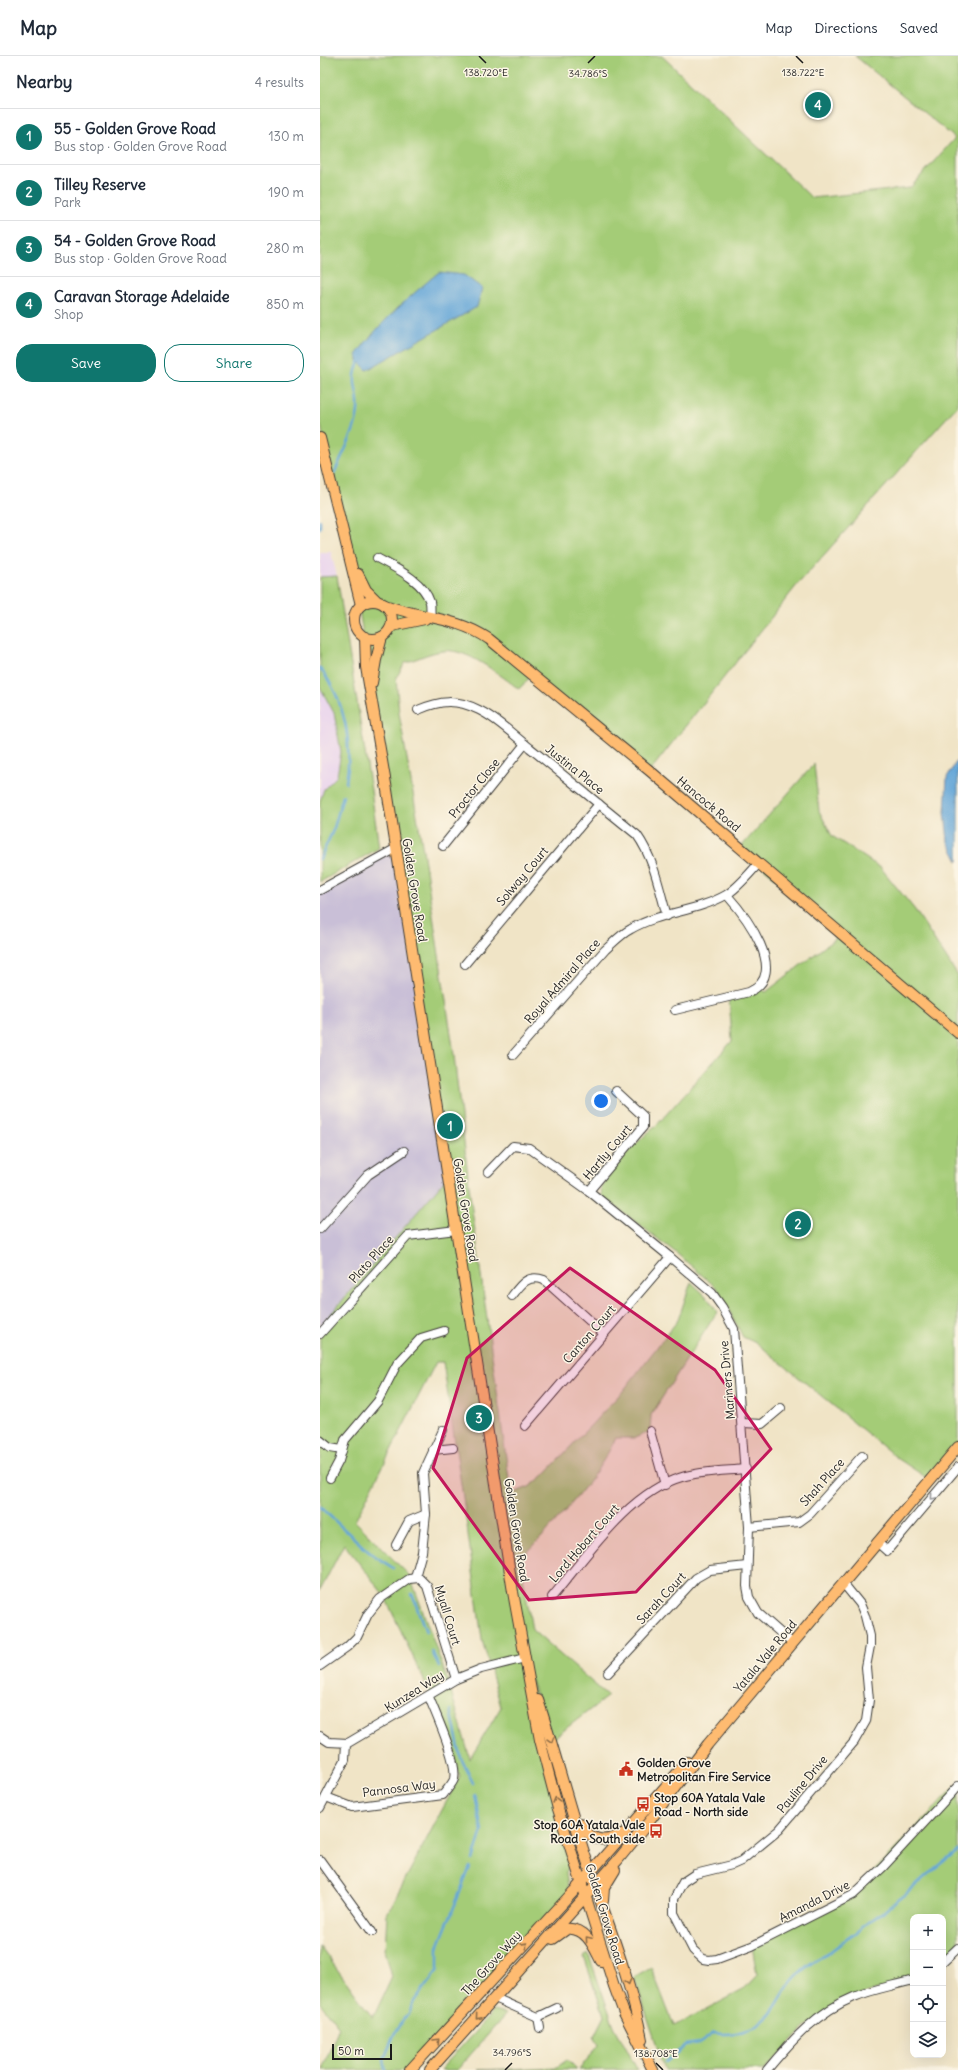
<!DOCTYPE html>
<meta charset="utf-8">
<style>
:root{--surface:#fff;--page:#f6f6f7;--text:#1f2937;--muted:#747a83;--line:#e0e1e3;--accent:#0f766e}
body{margin:0;font-family:Delius,sans-serif;background:var(--page);color:var(--text)}
.controls{position:absolute;right:12px;bottom:12px;display:grid;overflow:hidden;border-radius:8px;box-shadow:0 4px 16px #0002}
.controls button{width:36px;height:36px;display:grid;place-items:center;padding:0;border:0;border-bottom:1px solid var(--line);background:var(--surface);color:var(--text);font:20px sans-serif}
.scale{position:absolute;left:12px;bottom:10px;width:60px;box-sizing:border-box;padding-left:4px;border:2px solid #1c1c1c;border-top:0;font-size:11px;line-height:14px;white-space:nowrap;color:#1c1c1c;-webkit-text-stroke:3px #fcf5e5;paint-order:stroke}
.you{position:absolute;left:281px;top:1045px;width:14px;height:14px;margin:-10px;border:3px solid #fff;border-radius:50%;background:#1a73e8;box-shadow:0 0 0 6px #1a73e833}
.badge{display:grid;place-items:center;width:26px;height:26px;border-radius:50%;background:var(--accent);color:#fff;font-size:13px;font-weight:700}
.pin{position:absolute;translate:-50% -50%;border:2px solid #fff;box-shadow:0 1px 4px #0006}
.list{margin:0;padding:0;list-style:none}
h2{display:flex;justify-content:space-between;align-items:center;height:52px;margin:0;padding:0 16px;font-size:17px}
h2 small{font-size:13px;font-weight:400;color:var(--muted)}
.list li{display:grid;grid-template-columns:26px 1fr auto;gap:12px;align-items:center;box-sizing:border-box;height:56px;padding:0 16px;border-top:1px solid var(--line)}
.list b{display:block;font-size:15px;white-space:nowrap}
.list p{margin:0;font-size:13px;white-space:nowrap;color:var(--muted)}
.list em{font-size:13px;font-style:normal;color:var(--muted)}
.actions{display:flex;gap:8px;padding:12px 16px}
.actions a{flex:1;padding:9px 0;border:1px solid var(--accent);border-radius:16px;text-align:center;font-size:14px;color:var(--accent)}
.actions .main{background:var(--accent);color:#fff}
.icon{flex:none;width:22px;height:22px;fill:none;stroke:currentColor;stroke-width:2;stroke-linecap:round;stroke-linejoin:round}
.map{position:relative;flex:none;width:638px;height:2014px;overflow:hidden}
header{display:flex;align-items:center;gap:24px;box-sizing:border-box;height:56px;padding:0 20px;background:var(--surface);border-bottom:1px solid var(--line)}
header strong{font-size:19px}
nav{display:flex;gap:22px;margin-inline-start:auto;font-size:14px}
main{display:flex}
aside{flex:1;background:var(--surface)}
.map>svg:first-child{display:block}
.built{fill:#e8d2ee}
.industrial{fill:#c9bfd7}
.green{fill:#a4cc77;stroke:#60744a;fill-rule:evenodd}
.water{fill:#64a6d8;stroke:#40617a}
.lines{fill:none;stroke-linecap:round;stroke-linejoin:round}
.stream{stroke:#64a6d8;stroke-width:2.5}
.minor-casing{stroke:#3c3a36;stroke-width:10}
.major-casing{stroke:#3c3a36;stroke-width:12}
.minor{stroke:#fff;stroke-width:8}
.major{stroke:#febb71;stroke-width:10}
.oneway{stroke:#999}
.oneway2{stroke:#8d6c46}
.marked{fill:#c2185b;fill-opacity:0.2;stroke:#c2185b;stroke-width:3;stroke-linejoin:round}
.ticks{fill:none;stroke:#1c1c1c;stroke-width:1.5}
.labels{text-anchor:middle;dominant-baseline:central;stroke-width:3;stroke-linejoin:round;paint-order:stroke}
.street-label{font-size:12px;fill:#1c1c1c;stroke:#fcf5e5}
.poi-label{font-size:12px;font-weight:bold;fill:#1c1c1c;stroke:#fcf5e5;text-anchor:start}
.ticks-label{font-size:10px;text-anchor:middle;fill:#1c1c1c;stroke:#fcf5e5;stroke-width:3;stroke-linejoin:round;paint-order:stroke}
</style>
<header>
<strong>Map</strong>
<nav><a>Map</a><a>Directions</a><a>Saved</a></nav>
</header>
<main>
<aside>
<h2>Nearby<small>4 results</small></h2>
<ul class="list">
<li><span class="badge">1</span><div><b>55 - Golden Grove Road</b><p>Bus stop · Golden Grove Road</p></div><em>130 m</em></li>
<li><span class="badge">2</span><div><b>Tilley Reserve</b><p>Park</p></div><em>190 m</em></li>
<li><span class="badge">3</span><div><b>54 - Golden Grove Road</b><p>Bus stop · Golden Grove Road</p></div><em>280 m</em></li>
<li><span class="badge">4</span><div><b>Caravan Storage Adelaide</b><p>Shop</p></div><em>850 m</em></li>
</ul>
<div class="actions"><a class="main">Save</a><a>Share</a></div>
</aside>
<div class="map">
<svg width="638" height="2014" viewBox="0 0 638 2014">
<rect width="100%" height="100%" fill="#fcf5e5"/>
<filter id="ink" filterUnits="userSpaceOnUse"><feTurbulence type="fractalNoise" baseFrequency=".025" numOctaves="2"/><feDisplacementMap in="SourceGraphic" scale="8" xChannelSelector="R" yChannelSelector="G"/><feConvolveMatrix kernelMatrix="1 2 1 2 8 2 1 2 1" color-interpolation-filters="sRGB"/></filter>
<filter id="wash" filterUnits="userSpaceOnUse"><feTurbulence type="fractalNoise" baseFrequency=".012" numOctaves="4" result="noise"/><feDisplacementMap in="SourceGraphic" scale="16" xChannelSelector="R" yChannelSelector="G"/><feGaussianBlur stdDeviation="0.9" result="paint"/><feColorMatrix in="noise" values="0 0 0 0 0 0 0 0 0 0 0 0 0 0 0 0 0 1.4 0 .05"/><feComposite in="paint" operator="in"/></filter>
<g filter="url(#wash)">
<rect width="100%" height="100%" fill="#f0e4c6"/>
<polygon class="built" points="0,496 11,496 17,520 59,792 0,826"/>
<polygon class="industrial" points="75,793 127,1121 0,1271 0,834"/>
<g class="green">
<path d="M 0,0 L 342,0 L 492,142 L 590,132 L 635,82 L 535,0 L 638,0 L 638,349 L 477,529 L 330,715 L 212,619 L 199,633 C 181,620 146,591 123,595 C 111,596 97,603 85,607 L 76,622 L 79,657 L 103,794 L 133,991 L 151,1146 L 191,1438 L 209,1431 L 223,1420 L 303,1335 L 358,1264 L 371,1226 L 387,1241 L 397,1256 L 331,1359 L 330,1375 L 315,1382 L 296,1382 C 273,1428 235,1467 200,1504 L 212,1574 L 288,1640 L 231,1684 L 208,1615 L 254,1801 L 246,1816 L 249,1839 L 90,2014 L 2,2014 L 19,1971 L 0,1947 L 0,1890 L 53,1962 L 72,1921 L 65,1894 L 67,1858 L 140,1720 L 103,1622 L 64,1539 L 24,1488 L 0,1535 L 0,1271 L 127,1121 L 37,540 L 22,475 L 0,364 ZM 116,1306 L 123,1306 L 145,1455 L 162,1584 L 181,1651 L 150,1703 L 129,1628 L 90,1520 L 35,1465 Z"/>
<polygon points="17,520 51,734 59,792 0,826 0,745 4,733 17,720 21,696 14,657 0,631 0,521"/>
<path d="M 494,708 L 499,755 L 512,780 L 561,812 L 595,854 L 638,920 L 638,1391 L 610,1424 L 577,1402 L 438,1288 L 423,1281 L 398,1233 L 355,1196 L 282,1140 L 281,1131 C 296,1109 314,1087 335,1071 L 412,985 L 409,941 L 439,932 L 446,936 L 521,878 L 420,792 Z"/>
<polygon points="638,1728 638,1890 623,1904 623,1861 593,1861 593,1924 533,1941 485,1972 445,2014 345,2014 314,1921 331,1911 354,1970 424,1933 437,1919 432,1890 528,1842"/>
<polygon points="268,1897 294,1970 318,2014 259,2014 279,1988 274,1980 284,1960 264,1901"/>
<polygon points="174,1955 186,1958 137,2014 120,2014"/>
<polygon points="247,2004 257,2014 158,2014 237,2011"/>
</g>
<g class="water">
<path d="M 119,216 L 144,219 L 162,232 L 157,251 L 47,314 L 39,306 L 36,299 C 59,267 89,241 119,216 Z"/>
<polygon points="638,703 638,805 628,786 625,756 627,721"/>
</g>
<g class="lines">
<g class="stream">
<path d="M 14,418 C 22,398 36,376 38,354 C 40,334 29,329 39,306"/>
<polyline points="0,472 0,465"/>
<path d="M 0,612 C 25,644 33,686 26,727"/>
<polyline points="0,803 14,772 23,740"/>
<polyline points="0,1451 49,1496 73,1512"/>
<polyline points="92,1538 106,1576"/>
<polyline points="112,1595 119,1611"/>
<polyline points="131,1654 141,1702 153,1727"/>
<polyline points="153,1804 162,1775 155,1739"/>
<path d="M 346,2006 L 366,1989 L 380,1987 L 394,1977 C 416,1981 442,1972 454,1953 C 461,1943 465,1933 473,1924 C 482,1913 494,1904 507,1898 L 585,1839 L 607,1819 L 638,1795"/>
<polyline points="66,2014 64,2003 76,1974 90,1956 92,1948 118,1914 118,1891 150,1811"/>
</g>
</g>
</g>
<g filter="url(#ink)">
<g class="lines">
<defs>
<g id="minor">
<path d="M 57,502 C 75,512 103,524 110,546 C 111,550 110,557 111,561"/>
<path d="M 98,654 C 121,644 136,643 159,654 C 178,663 194,680 210,692 C 246,721 281,750 317,779 C 334,803 339,832 347,860"/>
<polyline points="123,790 205,688"/>
<polyline points="0,834 75,793"/>
<polyline points="145,908 279,748"/>
<path d="M 355,954 L 429,936 C 471,918 424,858 407,839"/>
<path d="M 193,999 L 285,894 C 293,887 301,878 311,873 C 340,856 376,856 406,839 C 418,832 429,818 439,807"/>
<polyline points="168,1116 193,1090 209,1092 269,1135 350,1201 392,1237 402,1251 414,1273 429,1471 427,1530 429,1541 438,1557 472,1587"/>
<polyline points="269,1135 323,1071 323,1060 296,1035"/>
<polyline points="0,1173 48,1119 84,1095"/>
<path d="M 192,1240 C 201,1228 208,1218 224,1224 L 284,1278"/>
<polyline points="0,1278 88,1180 136,1174"/>
<polyline points="423,1367 442,1368 461,1352"/>
<polyline points="205,1370 350,1201"/>
<polyline points="330,1375 345,1429"/>
<polyline points="0,1384 10,1392 22,1394"/>
<polyline points="113,1394 133,1392"/>
<polyline points="10,1422 19,1405 25,1384 58,1345 77,1308 101,1282 124,1275"/>
<polyline points="429,1471 479,1466 490,1458 542,1400"/>
<polyline points="557,1486 567,1495 638,1411"/>
<polyline points="76,1489 89,1465 106,1458"/>
<polyline points="95,1521 102,1496 106,1458 103,1417 123,1374"/>
<polyline points="523,1527 540,1548 545,1560 550,1580 550,1590 546,1611 549,1644 546,1665 534,1686 459,1774 421,1805 412,1809 375,1818 363,1826 354,1843 354,1857 373,1894 383,1903 389,1904 397,1903 432,1890 533,1839 563,1811 638,1730"/>
<path d="M 232,1541 C 267,1500 309,1436 362,1421 C 382,1415 405,1415 426,1413"/>
<polyline points="0,1610 27,1591 37,1581 48,1558 60,1543 89,1523 99,1522 107,1530 136,1623"/>
<polyline points="288,1617 376,1522 390,1514 427,1510"/>
<polyline points="0,1680 9,1686 28,1687 136,1623 161,1613 205,1602"/>
<path d="M 6,1741 L 32,1751 L 123,1739 C 126,1734 132,1729 134,1723 C 138,1706 116,1659 109,1641"/>
<polyline points="0,1752 25,1704 26,1688"/>
<polyline points="0,1804 52,1876"/>
<polyline points="623,1906 638,1892"/>
<polyline points="175,1942 218,1961 237,1952"/>
<polyline points="218,1961 220,1972"/>
<path d="M 447,2014 C 472,1984 497,1956 534,1941 C 553,1933 573,1930 593,1924"/>
</g>
<g id="major">
<polyline points="0,382 41,549"/>
<polyline points="38,518 46,534 57,545"/>
<circle cx="53" cy="564" r="19"/>
<path d="M 65,549 C 102,563 135,560 169,583 L 330,715 L 638,977"/>
<polyline points="72,570 105,563"/>
<polyline points="45,581 46,611 67,734 193,1536 220,1684 238,1753 294,1930 304,1957 333,2014"/>
<polyline points="52,627 56,604 62,581"/>
<path d="M 218,1644 C 235,1695 248,1747 265,1799 C 285,1861 310,1920 322,1984"/>
<path d="M 260,1767 C 269,1784 284,1788 301,1778"/>
<polyline points="283,1845 284,1832 295,1814"/>
<path d="M 233,1883 L 247,1873 C 266,1871 274,1891 281,1905"/>
<polyline points="90,2014 254,1835 367,1706"/>
<polyline points="110,2014 297,1805 328,1767 388,1688 638,1391"/>
</g>
</defs>
<use href="#minor" class="minor-casing"/>
<use href="#major" class="major-casing"/>
<use href="#minor" class="minor"/>
<use href="#major" class="major"/>
</g>
<defs><path id="oneway-chevron" d="M-2-3.5L2.5 0L-2 3.5" fill="none" stroke-width="1.6" stroke-linecap="round" stroke-linejoin="round"/></defs>
<use class="oneway" href="#oneway-chevron" transform="translate(613 1441) rotate(130)"/>
<g class="oneway2">
<use href="#oneway-chevron" transform="translate(231 1684) rotate(73)"/>
<use href="#oneway-chevron" transform="translate(236 1744) rotate(-105)"/>
<use href="#oneway-chevron" transform="translate(268 1883) rotate(-130)"/>
<use href="#oneway-chevron" transform="translate(205 1889) rotate(-48)"/>
<use href="#oneway-chevron" transform="translate(308 1926) rotate(75)"/>
<use href="#oneway-chevron" transform="translate(158 1961) rotate(131)"/>
<use href="#oneway-chevron" transform="translate(117 1985) rotate(-47)"/>
</g>
</g>
<path class="marked" d="M 250,1212 L 395,1314 L 451,1393 L 316,1536 L 209,1544 L 113,1412 L 147,1302 Z"/>
<path class="ticks" d="M 159,0 L 166,7M 476,0 L 483,7M 268,7 L 275,0M 336,2007 L 343,2014M 185,2014 L 192,2007"/>
<defs>
<symbol id="civic-bare" viewBox="-9 -9 18 18"><path d="M-.6-6.5H3V-4.5H.6V-3L4-1V1h2V6H-6V1h2V-1L-.6-3ZM-1.2 2.5V6h2.4V2.5Z" fill="#c8321e" stroke="#fcf5e5" stroke-width="2.5" paint-order="stroke"/></symbol>
<symbol id="bus-bare" viewBox="-9 -9 18 18"><path d="M-5-6H5V4H4V6H2V4H-2V6H-4V4H-5ZM-3.5-4V0h7V-4ZM-3.5 1.2v1.5H-2V1.2ZM2 1.2v1.5H3.5V1.2Z" fill="#c8321e" stroke="#fcf5e5" stroke-width="2.5" paint-order="stroke"/></symbol>
</defs>
<g fill-rule="evenodd">
<use href="#civic-bare" x="296" y="1703" width="20" height="20"/>
<use href="#bus-bare" x="313" y="1738" width="20" height="20"/>
<use href="#bus-bare" x="326" y="1765" width="20" height="20"/>
</g>
<g class="labels">
<g class="street-label">
<text transform="translate(255 713) rotate(39)">Justina Place</text>
<text transform="translate(154 732) rotate(-51)">Proctor Close</text>
<text transform="translate(389 748) rotate(40)">Hancock Road</text>
<text transform="translate(202 820) rotate(-50)">Solway Court</text>
<text transform="translate(95 834) rotate(81)">Golden Grove Road</text>
<text transform="translate(242 925) rotate(-49)">Royal Admiral Place</text>
<text transform="translate(287 1096) rotate(-50)">Hartly Court</text>
<text transform="translate(146 1154) rotate(81)">Golden Grove Road</text>
<text transform="translate(51 1203) rotate(-48)">Plato Place</text>
<text transform="translate(269 1278) rotate(-49)">Canton Court</text>
<text transform="translate(407 1324) rotate(-95)">Mariners Drive</text>
<text transform="translate(502 1426) rotate(-48)">Shah Place</text>
<text transform="translate(197 1474) rotate(81)">Golden Grove Road</text>
<text transform="translate(264 1487) rotate(-49)">Lord Hobart Court</text>
<text transform="translate(341 1542) rotate(-47)">Sarah Court</text>
<text transform="translate(128 1559) rotate(73)">Myall Court</text>
<text transform="translate(445 1600) rotate(-50)">Yatala Vale Road</text>
<text transform="translate(94 1635) rotate(-32)">Kunzea Way</text>
<text transform="translate(482 1728) rotate(-50)">Pauline Drive</text>
<text transform="translate(79 1732) rotate(-7)">Pannosa Way</text>
<text transform="translate(494 1845) rotate(-27)">Amanda Drive</text>
<text transform="translate(285 1858) rotate(73)">Golden Grove Road</text>
<text transform="translate(171 1907) rotate(-48)">The Grove Way</text>
</g>
<g class="poi-label">
<text x="317" y="1706">Golden Grove<tspan x="317" dy="14">Metropolitan Fire Service</tspan></text>
<text x="334" y="1741">Stop 60A Yatala Vale<tspan x="334" dy="14">Road - North side</tspan></text>
<text x="325" y="1768" text-anchor="end">Stop 60A Yatala Vale<tspan x="325" dy="14">Road - South side</tspan></text>
</g>
</g>
<g class="ticks-label">
<text x="166" y="20">138.720°E</text>
<text x="483" y="20">138.722°E</text>
<text x="268" y="21">34.786°S</text>
<text x="192" y="2000">34.796°S</text>
<text x="336" y="2001">138.708°E</text>
</g>
</svg>
<div class="controls">
<button>+</button>
<button>−</button>
<button><svg class="icon" aria-label="locate" viewBox="0 0 24 24"><circle cx="12" cy="12" r="6"/><path d="M12 2v4M12 18v4M2 12h4M18 12h4"/></svg></button>
<button><svg class="icon" aria-label="layers" viewBox="0 0 24 24"><path d="M12 4l9 5-9 5-9-5zM3 14l9 5 9-5"/></svg></button>
</div>
<div class="scale">50 m</div>
<div class="you"></div>
<div class="pin badge" style="left:130px;top:1070px">1</div>
<div class="pin badge" style="left:478px;top:1168px">2</div>
<div class="pin badge" style="left:159px;top:1362px">3</div>
<div class="pin badge" style="left:498px;top:49px">4</div>
</div>
</main>
